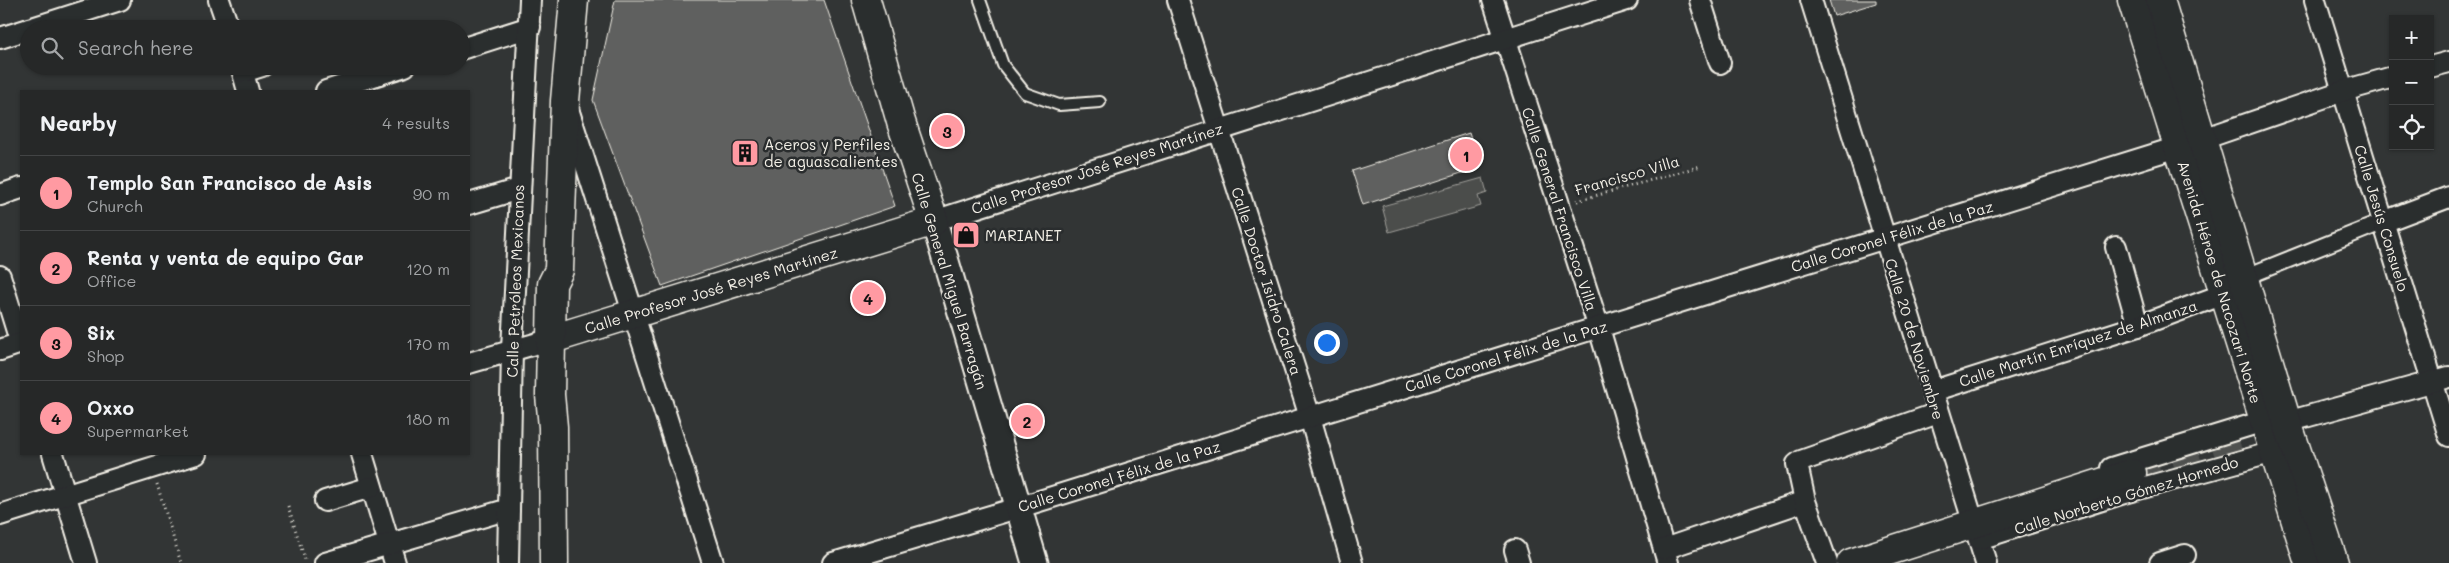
<!DOCTYPE html>
<meta charset="utf-8">
<style>
:root{--surface:#262828;--page:#2e3030;--text:#f1f3f6;--muted:#a4a6a8;--line:#424445;--accent:#ff9aa2}
body{margin:0;font-family:Mali,sans-serif;background:var(--page);color:var(--text)}
.controls{position:absolute;right:15px;top:15px;display:grid;overflow:hidden;border-radius:0px;box-shadow:0 1px 4px #0004}
.controls button{width:45px;height:45px;display:grid;place-items:center;padding:0;border:0;border-bottom:1px solid var(--line);background:var(--surface);color:var(--text);font:25px sans-serif}
.you{position:absolute;left:1326px;top:342px;width:18px;height:18px;margin:-12px;border:4px solid #fff;border-radius:50%;background:#1a73e8;box-shadow:0 0 0 8px #1a73e833}
.badge{display:grid;place-items:center;width:32px;height:32px;border-radius:50%;background:var(--accent);color:#111;font-size:16px;font-weight:700}
.pin{position:absolute;translate:-50% -50%;border:2px solid #fff;box-shadow:0 1px 5px #0006}
.list{margin:0;padding:0;list-style:none}
h2{display:flex;justify-content:space-between;align-items:center;height:65px;margin:0;padding:0 20px;font-size:21px}
h2 small{font-size:16px;font-weight:400;color:var(--muted)}
.list li{display:grid;grid-template-columns:32px 1fr auto;gap:15px;align-items:center;box-sizing:border-box;height:75px;padding:0 20px;border-top:1px solid var(--line)}
.list b{display:block;font-size:19px;white-space:nowrap}
.list p{margin:0;font-size:16px;white-space:nowrap;color:var(--muted)}
.list em{font-size:16px;font-style:normal;color:var(--muted)}
.icon{flex:none;width:28px;height:28px;fill:none;stroke:currentColor;stroke-width:2;stroke-linecap:round;stroke-linejoin:round}
.map{position:relative;flex:none;width:2449px;height:563px;overflow:hidden}
.search{position:absolute;background:var(--surface);box-shadow:0 1px 4px #0004;left:20px;top:20px;width:450px;height:55px;display:flex;align-items:center;gap:12px;box-sizing:border-box;padding:0 18px;border-radius:28px;color:var(--muted);font-size:19px}
.panel{position:absolute;background:var(--surface);box-shadow:0 1px 4px #0004;left:20px;top:90px;width:450px;height:365px;border-radius:0px}
.map>svg:first-child{display:block}
.green{fill:#4b4d4c;stroke:#a09f9a}
.building{fill:#5f605f;stroke:#f4f1e8}
.lines{fill:none;stroke-linecap:round;stroke-linejoin:round}
.secondary-tunnel{stroke:#4f5150;stroke-width:28;stroke-dasharray:28 14;stroke-linecap:butt}
.service-casing{stroke:#f4f1e8;stroke-width:14}
.pedestrian-casing{stroke:#f4f1e8;stroke-width:19}
.minor-casing{stroke:#f4f1e8;stroke-width:24}
.tertiary-casing{stroke:#f4f1e8;stroke-width:29}
.secondary-casing{stroke:#f4f1e8;stroke-width:31}
.path{stroke:#f4f1e8;stroke-width:3;stroke-dasharray:1 4;stroke-linecap:butt}
.service{stroke:#2a2d2e;stroke-width:10}
.pedestrian{stroke:#2a2d2e;stroke-width:15}
.minor{stroke:#2a2d2e;stroke-width:20}
.tertiary{stroke:#2a2d2e;stroke-width:25}
.secondary{stroke:#2a2d2e;stroke-width:28}
.labels{text-anchor:middle;dominant-baseline:central;stroke-width:5;stroke-linejoin:round;paint-order:stroke}
.poi-label{font-size:15px;fill:#f4f1e8;stroke:#2a2d2e;text-anchor:start}
.street-label{font-size:15px;fill:#f4f1e8;stroke:#2a2d2e}
</style>
<div class="map">
<svg width="2449" height="563" viewBox="0 0 2449 563">
<rect width="100%" height="100%" fill="#323535"/>
<filter id="ink" filterUnits="userSpaceOnUse"><feTurbulence type="fractalNoise" baseFrequency=".02" numOctaves="2"/><feDisplacementMap in="SourceGraphic" scale="10" xChannelSelector="R" yChannelSelector="G"/><feConvolveMatrix kernelMatrix="1 2 1 2 8 2 1 2 1" color-interpolation-filters="sRGB"/></filter>
<g filter="url(#ink)">
<polygon class="green" points="1483,178 1487,193 1478,196 1481,206 1389,232 1382,206"/>
<g class="building">
<polygon points="615,0 824,0 895,206 662,286 593,100"/>
<polygon points="1829,0 1876,0 1876,3 1834,16"/>
<polygon points="1469,133 1480,167 1363,205 1352,171"/>
</g>
<g class="lines">
<polyline class="secondary-tunnel" points="2132,473 2292,429"/>
<defs>
<polyline id="service" points="980,0 1003,65 1025,93 1059,105 1100,102"/>
<polyline id="pedestrian" points="2245,277 2383,222"/>
<g id="minor">
<polyline points="219,0 229,29"/>
<polyline points="1178,0 1310,417 1352,563"/>
<polyline points="1493,0 1599,328 1668,563"/>
<polyline points="1700,0 1720,63"/>
<polyline points="1811,0 1986,563"/>
<polyline points="2315,0 2449,436"/>
<polyline points="29,29 120,0"/>
<polyline points="0,38 29,29"/>
<polyline points="461,49 530,27"/>
<polyline points="241,66 248,91"/>
<polyline points="2430,67 2449,62"/>
<polyline points="243,72 262,66"/>
<polyline points="326,91 405,66"/>
<polyline points="569,112 713,563"/>
<polyline points="2203,139 2343,91 2393,77"/>
<polyline points="0,195 21,188"/>
<polyline points="469,204 519,189"/>
<polyline points="934,221 1627,0"/>
<polyline points="2383,222 2449,197"/>
<polyline points="2116,247 2138,326"/>
<polyline points="0,276 21,344"/>
<polyline points="0,350 21,343"/>
<polyline points="469,363 552,339"/>
<polyline points="1933,391 2138,326 2224,294"/>
<polyline points="2287,422 2449,377"/>
<polyline points="53,454 86,563"/>
<polyline points="362,454 395,563"/>
<polyline points="2111,468 2264,421"/>
<polyline points="325,501 371,487"/>
<polyline points="0,515 196,454"/>
<polyline points="1979,539 2124,493 2274,452"/>
<polyline points="1664,549 1805,501"/>
<polyline points="1515,550 1519,563"/>
<polyline points="325,563 509,509"/>
<polyline points="508,563 512,349 530,0"/>
<polyline points="833,563 1017,508 2178,147"/>
<polyline points="1827,563 1805,501 1797,464 1801,461 1938,413"/>
<polyline points="2160,563 2185,555"/>
</g>
<polyline id="tertiary" points="934,221 1035,563"/>
<g id="secondary">
<polyline points="2132,0 2309,563"/>
<polyline points="2160,0 2287,422 2334,563"/>
<polyline points="552,339 934,221 901,122 866,0"/>
<polyline points="554,563 553,427 550,395 552,284 559,270 565,101 574,0"/>
<polyline points="1851,563 2132,473"/>
</g>
</defs>
<use href="#service" class="service-casing"/>
<use href="#pedestrian" class="pedestrian-casing"/>
<use href="#minor" class="minor-casing"/>
<use href="#tertiary" class="tertiary-casing"/>
<use href="#secondary" class="secondary-casing"/>
<g class="path">
<polyline points="1577,201 1701,166"/>
<polyline points="157,484 181,563"/>
<polyline points="288,506 306,563"/>
</g>
<use href="#service" class="service"/>
<use href="#pedestrian" class="pedestrian"/>
<use href="#minor" class="minor"/>
<use href="#tertiary" class="tertiary"/>
<use href="#secondary" class="secondary"/>
</g>
</g>
<defs>
<symbol id="building-square" viewBox="-11 -11 22 22"><rect x="-9" y="-9" width="18" height="18" rx="4" fill="#ff9aa2" stroke="#2a2d2e"/><path d="M-4-6H4V6H1V3H-1V6H-4ZM-2.5-4.3h1.7v1.8h-1.7ZM.8-4.3h1.7v1.8H.8ZM-2.5-1h1.7V.8h-1.7ZM.8-1h1.7V.8H.8Z" fill="#111"/></symbol>
<symbol id="shop-square" viewBox="-11 -11 22 22"><rect x="-9" y="-9" width="18" height="18" rx="4" fill="#ff9aa2" stroke="#2a2d2e"/><path d="M-5-2.5h2.3a2.7 3.5 0 0 1 5.4 0H5L5.5 6h-11ZM-1.5-2.5h3a1.5 2.3 0 0 0-3 0Z" fill="#111"/></symbol>
</defs>
<g fill-rule="evenodd">
<use href="#building-square" x="729" y="137" width="32" height="32"/>
<use href="#shop-square" x="950" y="219" width="32" height="32"/>
</g>
<g class="labels">
<g class="poi-label">
<text x="764" y="144">Aceros y Perfiles<tspan x="764" dy="17">de aguascalientes</tspan></text>
<text x="985" y="235">MARIANET</text>
</g>
<g class="street-label">
<text transform="translate(1097 168) rotate(-18)">Calle Profesor José Reyes Martínez</text>
<text transform="translate(1627 175) rotate(-16)">Francisco Villa</text>
<text transform="translate(1560 209) rotate(72)">Calle General Francisco Villa</text>
<text transform="translate(2382 218) rotate(73)">Calle Jesús Consuelo</text>
<text transform="translate(1892 236) rotate(-17)">Calle Coronel Félix de la Paz</text>
<text transform="translate(515 281) rotate(-88)">Calle Petróleos Mexicanos</text>
<text transform="translate(950 281) rotate(73)">Calle General Miguel Barragán</text>
<text transform="translate(1267 281) rotate(72)">Calle Doctor Isidro Calera</text>
<text transform="translate(2220 282) rotate(73)">Avenida Héroe de Nacozari Norte</text>
<text transform="translate(711 290) rotate(-17)">Calle Profesor José Reyes Martínez</text>
<text transform="translate(1915 339) rotate(73)">Calle 20 de Noviembre</text>
<text transform="translate(2078 343) rotate(-18)">Calle Martín Enríquez de Almanza</text>
<text transform="translate(1506 356) rotate(-17)">Calle Coronel Félix de la Paz</text>
<text transform="translate(1119 476) rotate(-17)">Calle Coronel Félix de la Paz</text>
<text transform="translate(2126 495) rotate(-17)">Calle Norberto Gómez Hornedo</text>
</g>
</g>
</svg>
<div class="controls">
<button>+</button>
<button>−</button>
<button><svg class="icon" aria-label="locate" viewBox="0 0 24 24"><circle cx="12" cy="12" r="6"/><path d="M12 2v4M12 18v4M2 12h4M18 12h4"/></svg></button>
</div>
<div class="you"></div>
<div class="pin badge" style="left:1466px;top:155px">1</div>
<div class="pin badge" style="left:1027px;top:421px">2</div>
<div class="pin badge" style="left:947px;top:131px">3</div>
<div class="pin badge" style="left:868px;top:298px">4</div>
<div class="search"><svg class="icon" aria-label="search" viewBox="0 0 24 24"><circle cx="10" cy="10" r="6"/><path d="M15 15l6 6"/></svg>Search here</div>
<section class="panel">
<h2>Nearby<small>4 results</small></h2>
<ul class="list">
<li><span class="badge">1</span><div><b>Templo San Francisco de Asis</b><p>Church</p></div><em>90 m</em></li>
<li><span class="badge">2</span><div><b>Renta y venta de equipo Gar</b><p>Office</p></div><em>120 m</em></li>
<li><span class="badge">3</span><div><b>Six</b><p>Shop</p></div><em>170 m</em></li>
<li><span class="badge">4</span><div><b>Oxxo</b><p>Supermarket</p></div><em>180 m</em></li>
</ul>
</section>
</div>
